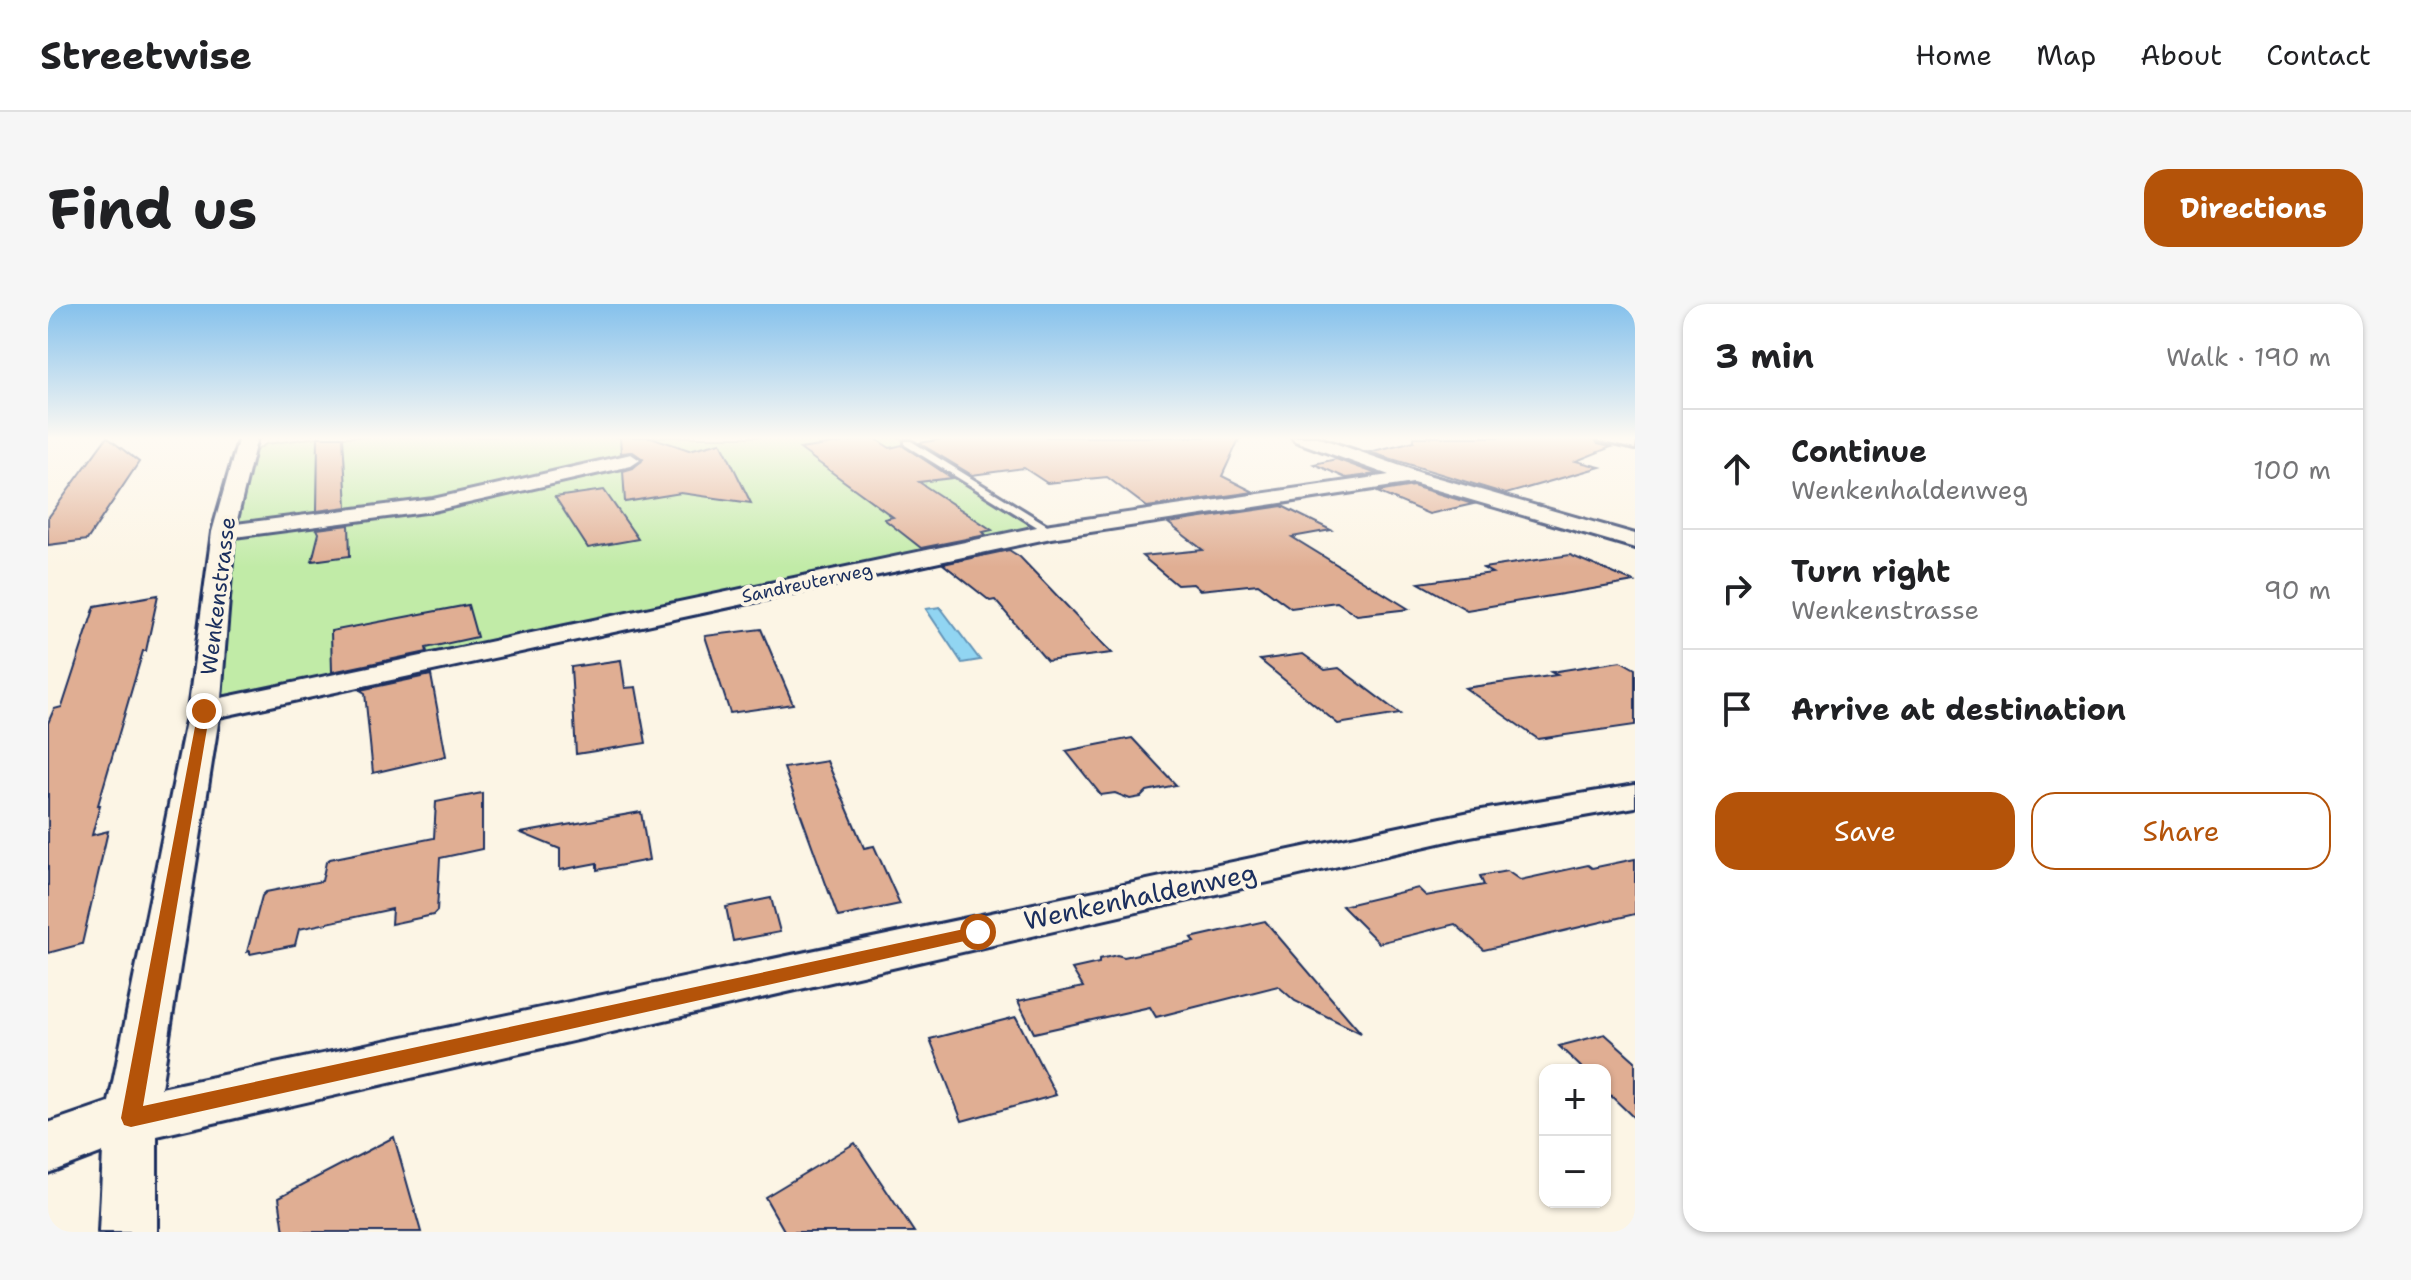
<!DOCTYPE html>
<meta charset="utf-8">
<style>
:root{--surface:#fff;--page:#f6f6f6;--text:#202124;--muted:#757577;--line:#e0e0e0;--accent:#b45309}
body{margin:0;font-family:"Shantell Sans",sans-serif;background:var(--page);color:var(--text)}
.controls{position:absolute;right:24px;bottom:24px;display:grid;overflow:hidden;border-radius:16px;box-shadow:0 2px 6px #0004}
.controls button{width:72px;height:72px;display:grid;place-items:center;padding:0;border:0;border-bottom:2px solid var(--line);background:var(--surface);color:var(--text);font:40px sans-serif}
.stop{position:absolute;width:24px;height:24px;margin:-18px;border:6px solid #b45309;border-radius:50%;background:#fff}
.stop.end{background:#b45309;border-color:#fff;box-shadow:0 2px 8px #0008}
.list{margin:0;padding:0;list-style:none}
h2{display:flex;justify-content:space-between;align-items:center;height:104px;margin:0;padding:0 32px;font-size:34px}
h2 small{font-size:26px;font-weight:400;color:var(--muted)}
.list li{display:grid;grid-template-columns:52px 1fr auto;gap:24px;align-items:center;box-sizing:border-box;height:120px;padding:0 32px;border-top:2px solid var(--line)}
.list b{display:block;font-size:30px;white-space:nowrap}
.list p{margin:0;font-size:26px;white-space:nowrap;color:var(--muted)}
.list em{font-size:26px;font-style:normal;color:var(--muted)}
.actions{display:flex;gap:16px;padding:24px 32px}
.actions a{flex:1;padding:18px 0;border:2px solid var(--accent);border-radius:24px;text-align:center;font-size:28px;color:var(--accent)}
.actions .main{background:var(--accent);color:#fff}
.icon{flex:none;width:44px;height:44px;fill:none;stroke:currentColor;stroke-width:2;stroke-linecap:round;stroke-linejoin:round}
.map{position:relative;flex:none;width:1587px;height:928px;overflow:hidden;border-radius:24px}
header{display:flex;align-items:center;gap:48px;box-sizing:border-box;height:112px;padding:0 40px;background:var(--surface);border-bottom:2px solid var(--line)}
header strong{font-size:38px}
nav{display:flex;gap:44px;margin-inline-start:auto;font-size:28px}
.intro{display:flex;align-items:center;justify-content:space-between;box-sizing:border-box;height:192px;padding:0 48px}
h1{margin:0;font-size:56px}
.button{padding:20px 36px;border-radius:24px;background:var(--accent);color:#fff;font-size:28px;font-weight:700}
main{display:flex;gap:48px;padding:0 48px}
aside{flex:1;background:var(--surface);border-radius:24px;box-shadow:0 2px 6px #0004}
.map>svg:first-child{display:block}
.green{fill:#c1eba7;stroke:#6e8d82;stroke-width:2}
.water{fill:#91d5f2;stroke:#6293b7;stroke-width:2}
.building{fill:#e0ae93;stroke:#1b2f5e;stroke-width:2}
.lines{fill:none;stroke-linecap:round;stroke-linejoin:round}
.lane-casing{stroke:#1b2f5e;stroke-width:6}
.street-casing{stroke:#1b2f5e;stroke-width:6}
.lane{fill:#fcf5e5;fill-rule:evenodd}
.street{fill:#fcf5e5;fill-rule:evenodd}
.route{fill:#b45309}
.labels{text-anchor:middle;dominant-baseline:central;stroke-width:8;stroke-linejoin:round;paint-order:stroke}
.far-street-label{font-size:18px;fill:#1b2f5e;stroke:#fcf5e5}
.street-label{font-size:22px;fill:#1b2f5e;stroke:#fcf5e5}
.near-street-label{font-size:26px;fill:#1b2f5e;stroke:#fcf5e5}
</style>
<header>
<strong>Streetwise</strong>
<nav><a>Home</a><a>Map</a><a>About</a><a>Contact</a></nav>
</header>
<div class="intro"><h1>Find us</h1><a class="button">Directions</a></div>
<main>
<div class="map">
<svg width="1587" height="928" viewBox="0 0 1587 928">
<rect width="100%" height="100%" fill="#fcf5e5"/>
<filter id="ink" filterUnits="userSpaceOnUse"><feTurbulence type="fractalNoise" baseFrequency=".0125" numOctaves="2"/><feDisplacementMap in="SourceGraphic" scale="16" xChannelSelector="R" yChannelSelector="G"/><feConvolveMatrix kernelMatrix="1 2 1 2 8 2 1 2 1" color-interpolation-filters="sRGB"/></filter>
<g filter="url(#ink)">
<polygon class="green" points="270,133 850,133 1003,227 156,407 195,155 218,140"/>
<polygon class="water" points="892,303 932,356 914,359 878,305"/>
<g class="building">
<polygon points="59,133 91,158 39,236 0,241 0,214"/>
<polygon points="270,133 295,133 299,203 269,207"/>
<polygon points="572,133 603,133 641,146 673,138 703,199 633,189 577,198 575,167 585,164 595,155 585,148 573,149"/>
<polygon points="906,133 1192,133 1174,172 1206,188 1099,203 1059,173 999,179 976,164 924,171 871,139"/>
<polygon points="1366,133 1545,133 1550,140 1563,143 1528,157 1552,163 1458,190 1321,148 1366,137"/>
<polygon points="826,134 842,144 854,141 904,174 871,178 944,226 935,228 938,231 873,244 836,215 845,213 752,145"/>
<polygon points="1288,155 1329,170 1298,174 1266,160"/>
<polygon points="1365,182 1425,200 1381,210 1329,188"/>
<polygon points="556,186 590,235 540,244 507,193"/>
<polygon points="1234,202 1283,226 1244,233 1361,305 1309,311 1289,298 1243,304 1210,280 1152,286 1145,280 1129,281 1094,252 1155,246 1120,219"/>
<polygon points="301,221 302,252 264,257 271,229 269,225"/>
<polygon points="961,246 972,253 1064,349 999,357 947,296 942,297 895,260"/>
<polygon points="1522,251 1586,278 1419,306 1371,279 1444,269 1435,264"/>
<polygon points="110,291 98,347 95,347 50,501 52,501 44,531 60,527 34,640 0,649 0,419 6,405 14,403 47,302"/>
<polygon points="420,301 429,333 378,344 379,348 284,368 283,327"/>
<polygon points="713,325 745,400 682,409 657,332"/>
<polygon points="1255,350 1277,366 1291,364 1352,410 1290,420 1212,356"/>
<polygon points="573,356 577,384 588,383 598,439 528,450 523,363"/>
<polygon points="1573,357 1587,365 1587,421 1490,435 1417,384 1509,371 1503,368"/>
<polygon points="383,371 398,452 325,469 317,389 312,386"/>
<polygon points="1084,434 1128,481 1099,487 1093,493 1082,495 1067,489 1053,491 1018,447"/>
<polygon points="779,457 816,544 826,542 852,600 790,613 736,464"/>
<polygon points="434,489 434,545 392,554 389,607 385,611 343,620 344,605 251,625 247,641 202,650 202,647 199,648 214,592 218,588 274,577 278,558 282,555 386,534 388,498"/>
<polygon points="593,508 601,556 549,566 549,559 512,566 512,545 473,529"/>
<polygon points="1587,555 1587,610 1436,646 1407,620 1331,639 1294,602 1370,584 1378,592 1436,581 1432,572 1459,567 1472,576 1540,561 1544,564"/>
<polygon points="723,594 732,628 685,637 678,603"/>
<polygon points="1217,617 1313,729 1247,697 1230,682 1108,713 1102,703 986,729 970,697 1035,683 1024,665 1051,659 1051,655 1069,651 1076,653 1146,638 1143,634"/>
<polygon points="968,713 1008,791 914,817 882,735"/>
<polygon points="1557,730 1587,757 1587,815 1557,786 1557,766 1536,766 1511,742"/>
<polygon points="346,833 373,928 236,928 231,893"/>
<polygon points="807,839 866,928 737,928 717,893"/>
</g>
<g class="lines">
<defs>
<polygon id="lane" points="857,137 863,137 1009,227 999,229 857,141"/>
<g id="street">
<polygon points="191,133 209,133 188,220 385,195 583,150 592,156 583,162 385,207 186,233 173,394 1003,220 1341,171 1247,137 1244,133 1269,133 1373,169 1587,230 1587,244 1365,179 1003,234 171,413 113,784 1422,508 1587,481 1587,503 1422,532 109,832 109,928 51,928 55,848 0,869 0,819 61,798 140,407 164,228"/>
<polygon points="1548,133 1587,135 1587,145 1551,137"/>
</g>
</defs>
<use href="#lane" class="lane-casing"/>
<use href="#street" class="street-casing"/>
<use href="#lane" class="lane"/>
<use href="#street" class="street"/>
</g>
</g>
<linearGradient id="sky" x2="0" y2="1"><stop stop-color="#85c1ec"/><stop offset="0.51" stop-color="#fefaf3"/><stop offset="1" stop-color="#fefaf3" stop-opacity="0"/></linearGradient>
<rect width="1587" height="263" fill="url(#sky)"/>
<polygon class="route" points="156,403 162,407 95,802 930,622 938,628 930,634 83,823 76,821 73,814 150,407"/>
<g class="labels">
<g class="far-street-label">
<text transform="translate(759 279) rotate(-12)">Sandreuterweg</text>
</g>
<g class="street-label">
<text transform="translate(170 292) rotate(-83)">Wenkenstrasse</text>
</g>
<g class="near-street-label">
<text transform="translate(1092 592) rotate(-12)">Wenkenhaldenweg</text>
</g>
</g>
</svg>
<div class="controls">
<button>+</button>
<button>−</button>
</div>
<div class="stop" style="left:930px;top:628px"></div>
<div class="stop end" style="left:156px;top:407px"></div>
</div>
<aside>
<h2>3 min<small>Walk · 190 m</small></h2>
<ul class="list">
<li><svg class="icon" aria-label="ahead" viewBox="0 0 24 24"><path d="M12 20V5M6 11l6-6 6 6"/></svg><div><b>Continue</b><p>Wenkenhaldenweg</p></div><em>100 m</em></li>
<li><svg class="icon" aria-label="right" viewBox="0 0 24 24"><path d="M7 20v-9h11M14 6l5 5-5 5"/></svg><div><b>Turn right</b><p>Wenkenstrasse</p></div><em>90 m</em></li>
<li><svg class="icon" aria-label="arrive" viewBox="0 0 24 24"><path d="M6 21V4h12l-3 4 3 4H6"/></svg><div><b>Arrive at destination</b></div></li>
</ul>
<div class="actions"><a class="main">Save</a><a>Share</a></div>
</aside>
</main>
